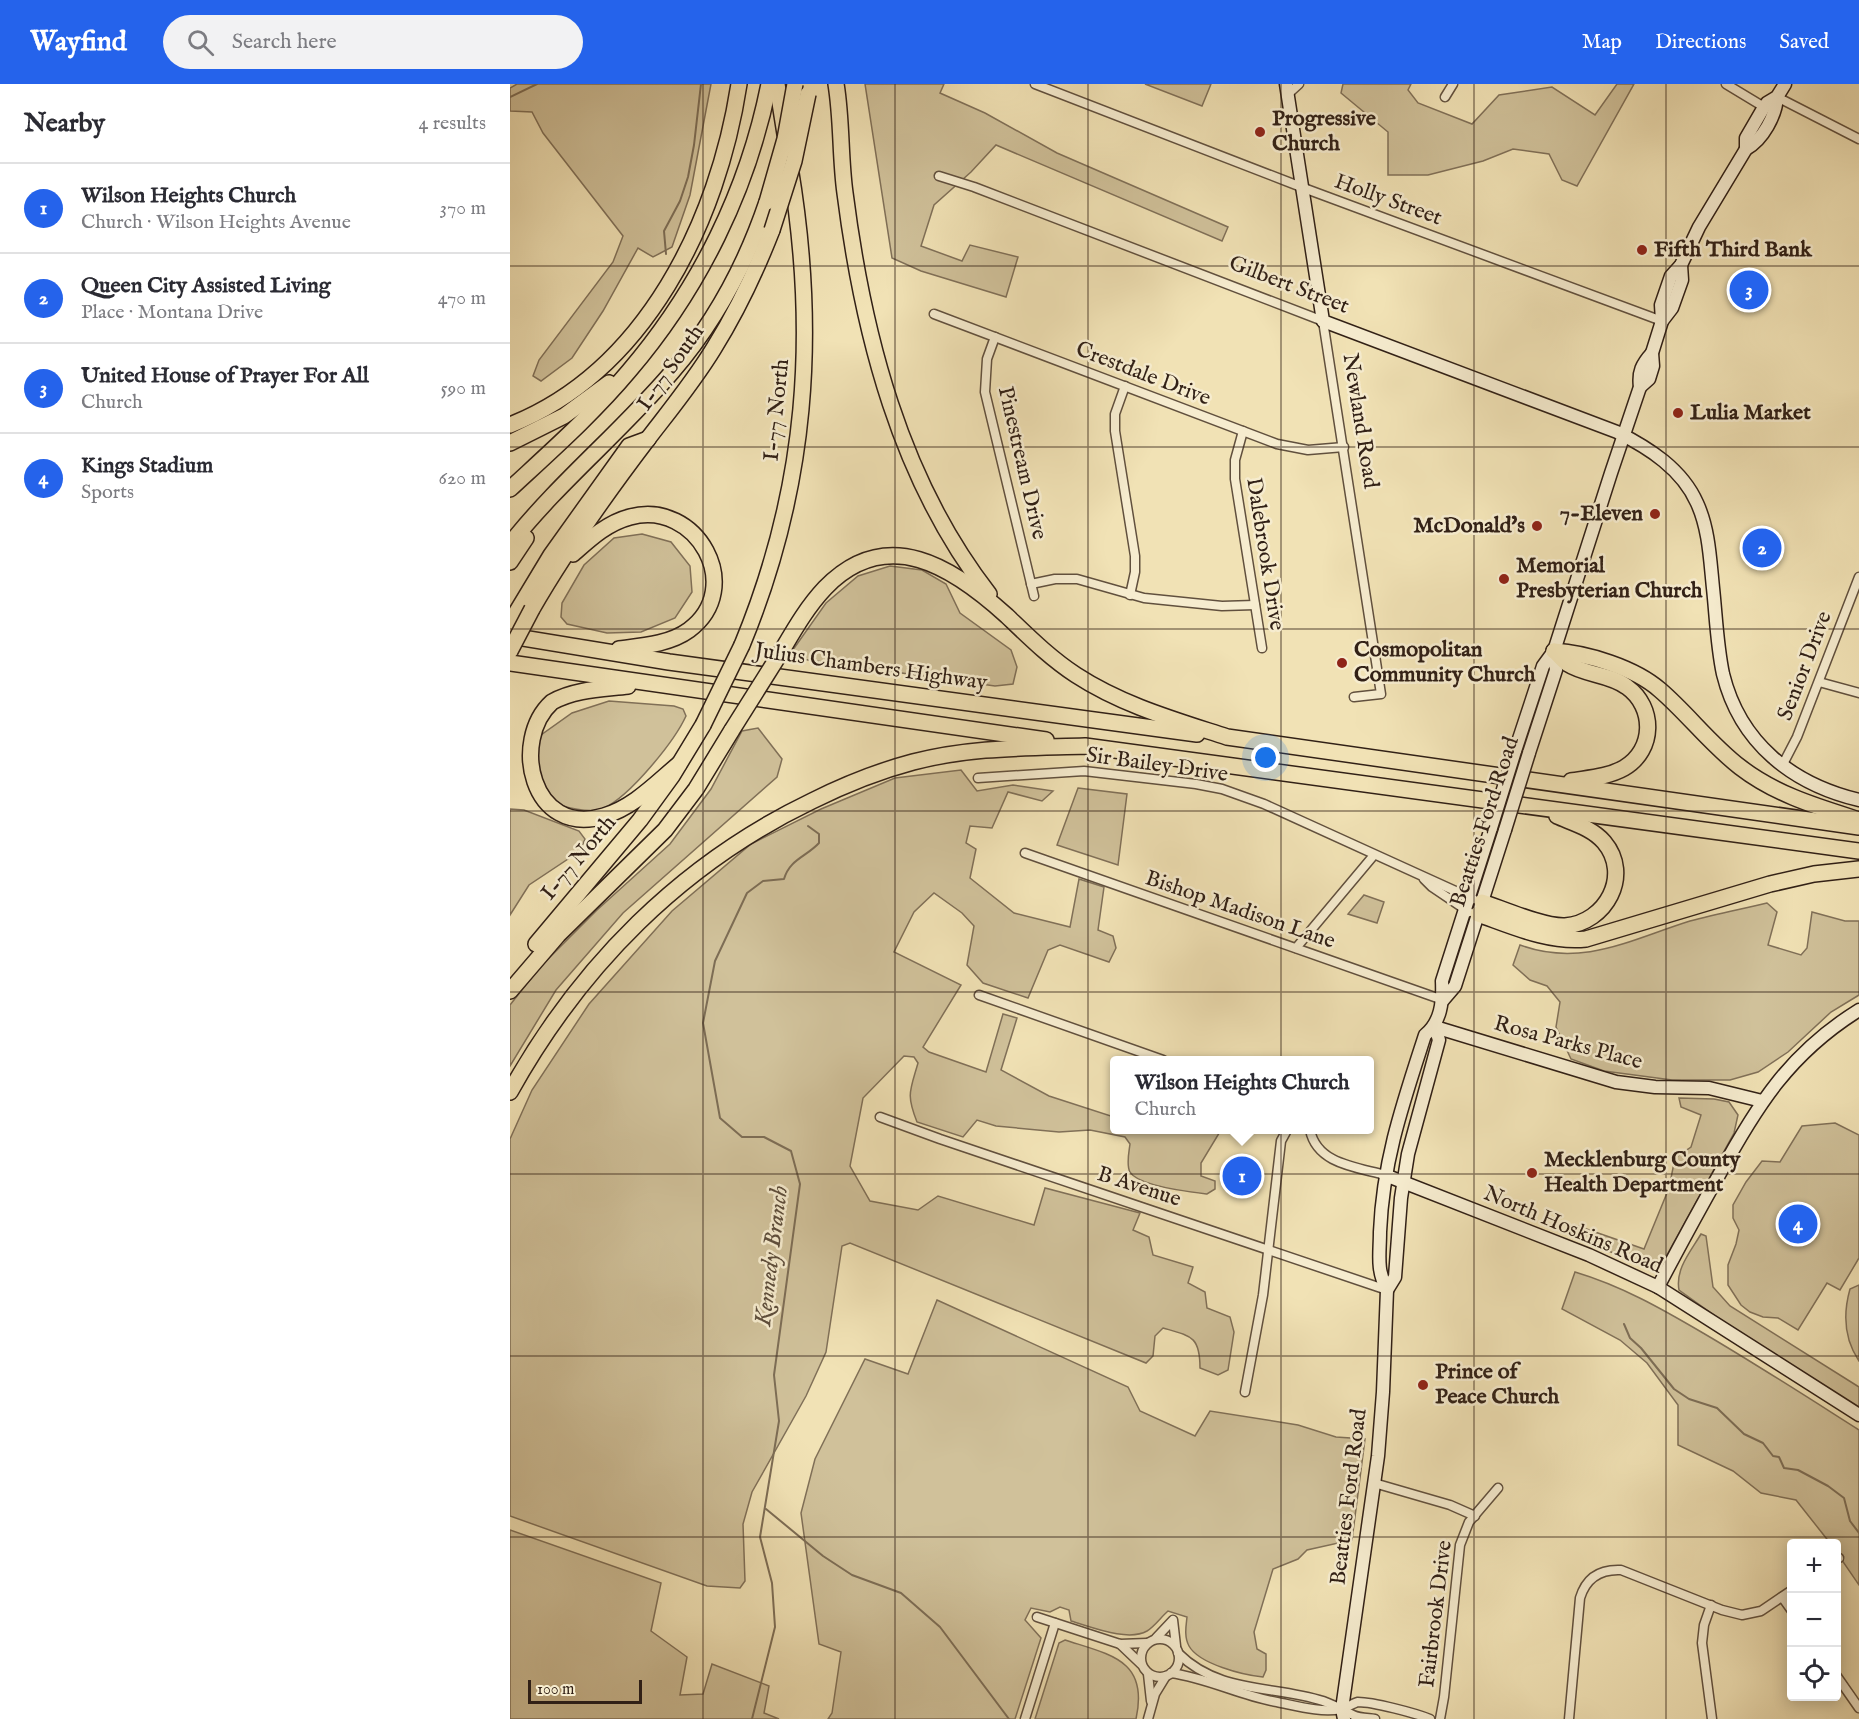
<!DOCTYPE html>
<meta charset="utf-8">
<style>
:root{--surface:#fff;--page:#f2f2f3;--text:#2b2b33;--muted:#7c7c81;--line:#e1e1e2;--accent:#2563eb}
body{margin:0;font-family:"IM FELL English",serif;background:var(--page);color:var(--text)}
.controls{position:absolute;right:18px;bottom:18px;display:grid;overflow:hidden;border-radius:6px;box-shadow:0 3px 15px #0003}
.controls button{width:54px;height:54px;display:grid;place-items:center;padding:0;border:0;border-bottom:2px solid var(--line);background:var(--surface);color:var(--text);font:30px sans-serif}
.scale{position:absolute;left:18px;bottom:15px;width:114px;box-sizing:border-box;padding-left:6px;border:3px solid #312016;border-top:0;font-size:16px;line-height:21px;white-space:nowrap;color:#312016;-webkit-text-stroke:4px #f6eccf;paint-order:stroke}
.you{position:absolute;left:756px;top:674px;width:21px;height:21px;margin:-15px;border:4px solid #fff;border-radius:50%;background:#1a73e8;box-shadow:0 0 0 9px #1a73e833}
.badge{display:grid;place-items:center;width:39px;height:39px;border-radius:50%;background:var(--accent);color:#fff;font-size:20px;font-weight:700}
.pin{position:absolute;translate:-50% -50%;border:3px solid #fff;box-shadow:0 2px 6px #0006}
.popup{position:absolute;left:600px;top:972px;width:264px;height:78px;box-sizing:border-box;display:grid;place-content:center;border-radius:6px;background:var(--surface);filter:drop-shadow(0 2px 4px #0005);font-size:20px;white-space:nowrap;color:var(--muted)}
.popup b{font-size:22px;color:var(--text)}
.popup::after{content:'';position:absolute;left:50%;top:100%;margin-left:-12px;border:12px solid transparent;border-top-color:var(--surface)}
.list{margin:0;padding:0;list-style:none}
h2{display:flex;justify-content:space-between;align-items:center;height:78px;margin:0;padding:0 24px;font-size:26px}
h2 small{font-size:20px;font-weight:400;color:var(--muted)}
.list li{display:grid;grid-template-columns:39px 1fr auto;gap:18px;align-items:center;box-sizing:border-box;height:90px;padding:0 24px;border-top:2px solid var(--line)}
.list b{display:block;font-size:22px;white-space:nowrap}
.list p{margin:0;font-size:20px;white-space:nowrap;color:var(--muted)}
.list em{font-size:20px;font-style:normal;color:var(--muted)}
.icon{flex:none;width:33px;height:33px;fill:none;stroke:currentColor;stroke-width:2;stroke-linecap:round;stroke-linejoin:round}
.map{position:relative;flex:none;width:1349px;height:1635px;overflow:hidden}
header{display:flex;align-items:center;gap:36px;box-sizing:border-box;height:84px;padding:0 30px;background:var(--accent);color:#fff}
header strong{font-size:28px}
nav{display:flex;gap:33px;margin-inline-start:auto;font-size:21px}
.search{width:420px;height:54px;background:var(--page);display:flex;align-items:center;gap:15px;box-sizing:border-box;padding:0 21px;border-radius:33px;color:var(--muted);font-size:22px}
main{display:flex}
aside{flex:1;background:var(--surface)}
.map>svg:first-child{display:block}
.green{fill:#d0c19a;stroke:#807058;stroke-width:1.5}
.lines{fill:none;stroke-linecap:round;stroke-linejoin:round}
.stream{stroke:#7d6d55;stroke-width:2}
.street-casing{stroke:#61503e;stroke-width:11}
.secondary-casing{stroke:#312016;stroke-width:15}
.highway-casing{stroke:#312016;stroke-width:18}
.street{stroke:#f6eccf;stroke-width:8}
.secondary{stroke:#f6eccf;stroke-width:12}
.highway{stroke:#f1e2b5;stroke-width:15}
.secondary-bridge-casing{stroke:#312016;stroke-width:15;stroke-linecap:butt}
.highway-bridge-casing{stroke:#312016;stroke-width:18;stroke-linecap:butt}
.secondary-bridge{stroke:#f6eccf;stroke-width:12}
.highway-bridge{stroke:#f1e2b5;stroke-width:15}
.grid{fill:none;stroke:#312016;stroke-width:1.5;stroke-opacity:0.55}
.poi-dot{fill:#8f2418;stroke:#f6eccf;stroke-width:2}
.labels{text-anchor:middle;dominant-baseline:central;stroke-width:5;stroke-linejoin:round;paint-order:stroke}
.poi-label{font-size:22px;font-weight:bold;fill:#312016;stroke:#f6eccf;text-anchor:start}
.street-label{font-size:22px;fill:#312016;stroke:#f6eccf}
.water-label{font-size:24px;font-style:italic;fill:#5d4d3b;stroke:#f6eccf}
</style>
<header>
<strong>Wayfind</strong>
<div class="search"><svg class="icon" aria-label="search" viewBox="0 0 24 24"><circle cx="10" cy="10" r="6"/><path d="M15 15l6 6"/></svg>Search here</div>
<nav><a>Map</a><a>Directions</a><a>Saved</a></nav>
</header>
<main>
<aside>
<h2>Nearby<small>4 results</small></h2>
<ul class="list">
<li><span class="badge">1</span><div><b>Wilson Heights Church</b><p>Church · Wilson Heights Avenue</p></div><em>370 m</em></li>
<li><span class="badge">2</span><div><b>Queen City Assisted Living</b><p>Place · Montana Drive</p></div><em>470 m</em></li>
<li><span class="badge">3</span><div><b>United House of Prayer For All</b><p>Church</p></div><em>590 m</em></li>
<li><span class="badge">4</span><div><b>Kings Stadium</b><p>Sports</p></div><em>620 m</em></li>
</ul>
</aside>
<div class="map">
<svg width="1349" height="1635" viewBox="0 0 1349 1635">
<rect width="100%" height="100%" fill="#f1e2b5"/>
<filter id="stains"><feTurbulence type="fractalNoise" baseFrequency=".00333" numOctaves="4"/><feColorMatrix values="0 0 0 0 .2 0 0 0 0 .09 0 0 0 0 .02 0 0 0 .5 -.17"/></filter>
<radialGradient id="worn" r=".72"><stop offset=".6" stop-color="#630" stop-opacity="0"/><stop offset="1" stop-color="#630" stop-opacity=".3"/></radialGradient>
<g class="green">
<polygon points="7,0 201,0 180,111 162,163 143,173 128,164 93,227 62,274 31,297 23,292 29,276 103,178 113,152 33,49 22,28 0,27 0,4"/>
<polygon points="355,0 434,0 430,9 475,29 547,69 718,143 712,157 486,61 461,88 424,121 411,162 452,177 460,161 508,173 496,213 411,187 382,174"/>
<polygon points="635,0 701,0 692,22"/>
<polygon points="833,0 901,0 898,6 908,19 962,40 989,11 1042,3 1085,31 1107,0 1124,0 1067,102 1052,96 1039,70 1003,65 973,77 918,91 878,91 878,48 831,9"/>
<polygon points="132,450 161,458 180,482 182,508 165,534 131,548 97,549 57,540 51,533 52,519 74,481 104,454"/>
<polygon points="380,482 412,486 436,500 450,529 501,566 507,583 503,600 485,602 284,574 280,570 316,519 348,492"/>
<path d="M 99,617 L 164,622 L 173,625 L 176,632 C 164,658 120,712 94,724 C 82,730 52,724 41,716 C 34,711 25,689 20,681 L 31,651 L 62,629 Z"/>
<polygon points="248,644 272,675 267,693 113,829 46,906 0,982 0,921 30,883 87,826 160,760 201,705 232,647"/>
<path d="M 451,686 L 467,707 L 503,701 L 543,707 L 532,717 L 498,708 L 482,744 L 460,742 L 456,759 L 466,765 L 460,794 L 504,829 L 560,843 L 569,795 L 594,803 L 588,846 L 603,852 L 606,864 L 599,878 L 550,861 L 538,866 L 518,914 L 473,899 L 457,881 L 464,842 L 452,829 L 424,809 L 404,828 L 384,868 L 451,901 L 413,963 L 419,968 L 476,988 L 493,930 L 507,934 L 491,986 L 539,1012 L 604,1033 L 604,1046 L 642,1046 L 654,1049 L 656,1046 L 711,1046 L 691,1079 L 691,1092 L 705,1097 L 705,1105 L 697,1110 C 680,1108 628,1102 620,1088 C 616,1081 619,1068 620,1060 L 615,1053 L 580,1046 L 549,1048 L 486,1042 L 467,1036 L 453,1053 L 407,1038 C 396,1010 400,1007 408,979 L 404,973 L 394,972 L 353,1014 L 340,1082 L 360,1117 L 408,1126 L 428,1112 L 524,1141 L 535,1104 L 630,1129 L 623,1146 L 639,1153 L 643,1171 L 683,1183 L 678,1199 L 695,1208 L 697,1224 L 720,1233 L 724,1248 L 718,1286 L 708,1291 L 690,1284 C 690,1252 681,1252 653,1244 L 645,1252 L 643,1272 L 636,1279 L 340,1159 L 332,1162 L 316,1268 L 296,1312 L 242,1408 L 233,1440 L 235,1497 L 230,1504 L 197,1502 L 0,1432 L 0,1055 L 22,1006 L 79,920 L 162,827 L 241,760 L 311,725 L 385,694 Z"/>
<polygon points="568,704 617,710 608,781 547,761"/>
<polygon points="0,725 14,726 69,747 75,755 70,767 19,801 0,831"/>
<polygon points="854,811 874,818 867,839 838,830"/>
<path d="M 1257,819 L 1267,828 L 1258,861 L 1291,871 L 1297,864 L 1302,828 L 1335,837 L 1349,837 L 1349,911 L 1321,928 L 1278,968 L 1248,988 L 1220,996 L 1162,996 L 1094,987 L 1061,975 L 1046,943 L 1050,918 L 1037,902 L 1020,896 L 1003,881 L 1010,861 C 1072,884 1122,855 1180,837 C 1205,830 1232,825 1257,819 Z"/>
<polygon points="1169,1014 1204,1015 1219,1018 1228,1031 1224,1049 1152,1180 1139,1184 1070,1155 1063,1148 1065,1141 1134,1165 1159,1104 1165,1074 1181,1063 1191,1031 1171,1023"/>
<polygon points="1325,1039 1349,1051 1349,1174 1330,1206 1317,1199 1288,1246 1268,1234 1253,1233 1240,1228 1231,1221 1218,1201 1218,1181 1226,1160 1229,1146 1223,1134 1223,1121 1236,1098 1252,1077 1270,1078 1292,1042"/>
<path d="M 1191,1150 L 1196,1152 L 1203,1203 L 1220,1222 L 1349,1303 L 1349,1327 L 1243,1259 L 1169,1206 C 1165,1185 1181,1167 1191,1150 Z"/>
<path d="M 1065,1188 C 1112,1202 1152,1225 1193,1249 C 1246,1280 1297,1313 1349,1346 L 1349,1501 L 1327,1469 L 1326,1460 L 1320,1459 L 1286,1416 L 1251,1409 L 1223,1387 L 1168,1361 L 1168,1321 L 1137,1279 L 1110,1256 L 1052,1225 Z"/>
<path d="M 1349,1201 L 1349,1277 C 1334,1255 1333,1230 1340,1205 Z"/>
<path d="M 427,1216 L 618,1303 L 630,1327 L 685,1352 L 700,1327 L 788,1341 L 826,1353 L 855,1355 L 842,1456 L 797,1466 L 788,1475 L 763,1485 L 744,1548 L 747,1565 L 756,1570 L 756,1586 L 753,1593 C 733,1591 689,1580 679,1562 C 674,1553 676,1542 677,1533 L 658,1527 C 651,1533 645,1542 637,1547 C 618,1558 582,1543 561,1537 L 559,1526 L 550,1523 L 540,1528 L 521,1524 L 515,1536 L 531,1554 L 505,1635 L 318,1635 L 322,1629 L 331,1568 L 309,1560 L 291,1429 L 305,1375 L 355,1275 L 398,1290 Z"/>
<polygon points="0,1446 151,1499 141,1547 177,1573 170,1611 193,1610 202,1580 259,1602 254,1629 269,1635 0,1635"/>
<path d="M 555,1556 C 601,1571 639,1576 626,1635 L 525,1635 L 549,1559 Z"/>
</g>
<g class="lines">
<g class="stream">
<polyline points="0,13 27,0"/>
<polyline points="156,170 154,147 170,117 178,93 184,61 191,0"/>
<polyline points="1114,1240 1120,1254 1131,1264 1164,1305 1179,1315 1207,1324 1234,1350 1253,1359 1263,1372 1269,1373 1274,1384 1288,1386 1318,1402 1334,1414 1340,1437 1349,1449"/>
<polyline points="256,1425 313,1472 342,1491 391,1509 430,1543 499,1635"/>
<path d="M 242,1635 L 265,1543 L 262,1499 L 250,1453 L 269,1337 L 264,1291 L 290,1100 L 281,1067 L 254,1053 L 232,1053 L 210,1034 L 193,939 L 205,877 L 237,809 L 253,797 L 274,795 C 280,775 296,773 309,759 L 309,750 L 298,742"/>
</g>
<defs>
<g id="street">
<polyline points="525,0 799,106 1152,237"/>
<polyline points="1216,0 1254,23"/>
<polyline points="778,10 789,0"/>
<polyline points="935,13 943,0"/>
<polyline points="1267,13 1349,55"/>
<polyline points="429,92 464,103 813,237 871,610 844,613"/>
<polyline points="424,230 767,360 798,366 834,363"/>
<polyline points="485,253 477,275 475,308 524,512"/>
<polyline points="615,302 605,330 605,347 625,472 625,488 620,511"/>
<polyline points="733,347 725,376 725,395 752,564"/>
<polyline points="521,500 545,495 567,495 634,514 712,522 745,521"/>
<polyline points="1309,598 1349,609"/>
<polyline points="1272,682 1287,653 1349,493"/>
<polyline points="468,694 574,687 686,700 712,705 754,720 963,815"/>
<polyline points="515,769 933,916"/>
<polyline points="914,795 922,803 959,828"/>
<polyline points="786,864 864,771"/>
<polyline points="469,911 653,976"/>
<polyline points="370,1033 430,1055 877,1206"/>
<path d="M 800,1046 C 807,1080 846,1083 875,1091"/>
<polyline points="735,1308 753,1211 771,1057 777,1046"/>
<polyline points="864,1399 940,1421 965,1432"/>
<polyline points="1326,1475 1329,1474"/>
<polyline points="1272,1513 1282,1527"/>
<polyline points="1201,1521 1194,1541 1192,1559 1202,1635"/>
<polyline points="527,1533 610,1560 637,1559"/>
<polyline points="646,1554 663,1536 666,1562"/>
<circle cx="650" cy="1574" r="19"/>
<polyline points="610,1560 631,1580"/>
<path d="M 668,1569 C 709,1610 763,1601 813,1617 C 824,1621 833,1626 843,1631 C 849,1634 858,1634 865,1635"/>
<path d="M 661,1589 C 698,1594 731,1612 767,1618 C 787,1622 811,1629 831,1625 C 837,1624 843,1619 848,1618 C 863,1618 905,1629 920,1635"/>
<polyline points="638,1590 641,1617"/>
<polyline points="1326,1591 1349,1624"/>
<polyline points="515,1635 545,1539"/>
<polyline points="638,1635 645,1610 656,1592"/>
<polyline points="930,1635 934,1613 950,1461 959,1438 988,1404"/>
<path d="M 1059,1635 L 1070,1514 C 1076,1494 1090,1485 1111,1486 L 1212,1526 L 1232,1531 L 1251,1527 L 1282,1506"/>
</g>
<g id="secondary">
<path d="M 776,0 L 813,237 L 1107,348 C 1139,364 1172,385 1187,419 C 1199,445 1200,475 1203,504 C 1206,532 1207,562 1213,590 C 1230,659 1282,700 1349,716"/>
<polyline points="1236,65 1236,54 1254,23 1257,19 1267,13 1275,0"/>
<path d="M 1152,237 L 1151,221 L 1161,192 L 1171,181 L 1189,143 L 1236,65 C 1253,56 1266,31 1267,13"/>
<polyline points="1130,303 1139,295 1143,282 1142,269 1152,237 1162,224 1172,196 1171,181"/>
<path d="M 1005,667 L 1033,582 L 1044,567 L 1101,389 L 1130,303 C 1128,288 1132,280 1142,269"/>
<polyline points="1019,669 1046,586 1044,567"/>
<polyline points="933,916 945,902 995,746"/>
<polyline points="925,943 1106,998 1145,1003 1199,1004 1252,1017"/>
<polyline points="875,1091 1079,1171 1148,1203 1349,1331"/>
<path d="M 1148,1203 C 1168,1165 1188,1128 1209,1091 C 1247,1021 1280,969 1349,926"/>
<polyline points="877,1206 885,1193 891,1114 898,1070 929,956 925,943"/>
<path d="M 834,1635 L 832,1625 L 868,1372 L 873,1308 L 877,1206 C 866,1185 870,1170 870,1148 C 873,1076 893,1019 915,951 C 931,938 933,918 932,897 L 981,744"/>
</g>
<g id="highway">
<polyline points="267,0 275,50"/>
<path d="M 326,0 C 332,36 330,73 335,109 C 353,250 390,396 479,510"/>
<path d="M 0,341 C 136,287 208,137 229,0"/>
<polyline points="0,359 54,332 99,299"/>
<path d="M 0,405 C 41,367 83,330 119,287 C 189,205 238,106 259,0"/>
<path d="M 0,460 C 49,398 111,348 162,288 C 205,238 236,180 257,118"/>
<path d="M 63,470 C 80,455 97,439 120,433 C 187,415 236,504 179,546 C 160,560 133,562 109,565"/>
<polyline points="0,478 16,454"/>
<path d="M 22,525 C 56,466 96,410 137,356 C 160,326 184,297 204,264 C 227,227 246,187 262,146"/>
<polyline points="0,539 41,471 119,362 138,355"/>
<polyline points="0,552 159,578 687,650"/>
<path d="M 232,561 C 297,404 308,250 280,83"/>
<path d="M 1044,567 C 1077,569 1125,584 1150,606 C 1178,630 1200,660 1230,683 C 1265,710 1305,722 1346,735"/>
<path d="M 1044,567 C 1049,571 1053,577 1058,580 C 1075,591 1100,590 1117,603 C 1145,623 1145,666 1114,684 C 1098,693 1079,694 1061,697"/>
<path d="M 271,568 C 284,546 297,523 315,504 C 377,440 443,483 497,532 C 519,553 540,574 566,591 C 612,621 665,636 717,653 L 1349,743"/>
<polyline points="0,579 536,656"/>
<path d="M 118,602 C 93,605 65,605 42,618 C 0,656 21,754 94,732 C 124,723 146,699 169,680"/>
<path d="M 972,818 C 993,825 1034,843 1055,842 C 1096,839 1122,791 1094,758 C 1082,744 1063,739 1047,732"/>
<path d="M 968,830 C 1002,842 1039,859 1076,855 L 1260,800 L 1304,790 L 1349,785"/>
<polyline points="26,860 130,736 162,692 193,641"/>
<polyline points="0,907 48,851 155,746 186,705 222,646"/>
<path d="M 0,1008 C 70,882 171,780 302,717 C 334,701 369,687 403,678 C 460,663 517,664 575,662 L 1349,767"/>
</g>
</defs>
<use href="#street" class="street-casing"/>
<use href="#secondary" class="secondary-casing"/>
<use href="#highway" class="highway-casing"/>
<use href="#street" class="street"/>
<use href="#secondary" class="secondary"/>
<use href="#highway" class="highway"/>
<defs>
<g id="secondary-bridge">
<polyline points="981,744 1005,667"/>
<polyline points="995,746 1019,669"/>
</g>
<g id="highway-bridge">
<polyline points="257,118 275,55 285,0"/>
<polyline points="262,146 284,77 298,10"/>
<polyline points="0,567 22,525"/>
<polyline points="193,641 232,561"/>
<polyline points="222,646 271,568"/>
</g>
</defs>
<use href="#secondary-bridge" class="secondary-bridge-casing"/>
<use href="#highway-bridge" class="highway-bridge-casing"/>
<use href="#secondary-bridge" class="secondary-bridge"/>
<use href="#highway-bridge" class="highway-bridge"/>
</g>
<path class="grid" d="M 193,0 L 193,1635M 385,0 L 385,1635M 578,0 L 578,1635M 771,0 L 771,1635M 964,0 L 964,1635M 1156,0 L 1156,1635M 0,182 L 1349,182M 0,363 L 1349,363M 0,545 L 1349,545M 0,727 L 1349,727M 0,908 L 1349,908M 0,1090 L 1349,1090M 0,1272 L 1349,1272M 0,1453 L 1349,1453"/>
<g class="poi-dot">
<circle cx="750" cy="48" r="6"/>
<circle cx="1132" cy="166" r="6"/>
<circle cx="1168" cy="329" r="6"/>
<circle cx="1145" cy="430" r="6"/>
<circle cx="1027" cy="442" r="6"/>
<circle cx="994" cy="495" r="6"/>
<circle cx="832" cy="579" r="6"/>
<circle cx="1022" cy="1089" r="6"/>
<circle cx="913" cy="1301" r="6"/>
</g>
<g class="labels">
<g class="poi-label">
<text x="762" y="35">Progressive<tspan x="762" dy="25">Church</tspan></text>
<text x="1144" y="166">Fifth Third Bank</text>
<text x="1180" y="329">Lulia Market</text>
<text x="1133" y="430" text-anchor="end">7-Eleven</text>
<text x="1015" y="442" text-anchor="end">McDonald's</text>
<text x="1006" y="482">Memorial<tspan x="1006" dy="25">Presbyterian Church</tspan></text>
<text x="844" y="566">Cosmopolitan<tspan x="844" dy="25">Community Church</tspan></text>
<text x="1034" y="1076">Mecklenburg County<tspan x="1034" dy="25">Health Department</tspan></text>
<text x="925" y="1288">Prince of<tspan x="925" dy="25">Peace Church</tspan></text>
</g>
<g class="street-label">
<text transform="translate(878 116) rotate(20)">Holly Street</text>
<text transform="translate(779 201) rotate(21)">Gilbert Street</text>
<text transform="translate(161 284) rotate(-55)">I-77 South</text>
<text transform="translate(633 290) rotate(21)">Crestdale Drive</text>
<text transform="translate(267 326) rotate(-84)">I-77 North</text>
<text transform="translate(850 337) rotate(81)">Newland Road</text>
<text transform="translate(512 379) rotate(77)">Pinestream Drive</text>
<text transform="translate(755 470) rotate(81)">Dalebrook Drive</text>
<text transform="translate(1295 582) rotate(-69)">Senior Drive</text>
<text transform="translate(361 583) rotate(8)">Julius Chambers Highway</text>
<text transform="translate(647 681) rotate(8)">Sir Bailey Drive</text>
<text transform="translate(975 738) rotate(-72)">Beatties Ford Road</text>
<text transform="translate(69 774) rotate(-50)">I-77 North</text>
<text transform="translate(730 826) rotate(19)">Bishop Madison Lane</text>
<text transform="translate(1058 959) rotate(15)">Rosa Parks Place</text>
<text transform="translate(629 1103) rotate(18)">B Avenue</text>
<text transform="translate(1063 1146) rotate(23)">North Hoskins Road</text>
<text transform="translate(839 1413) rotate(-83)">Beatties Ford Road</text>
<text transform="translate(926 1530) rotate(-83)">Fairbrook Drive</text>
</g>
<g class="water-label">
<text transform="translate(262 1172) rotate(-83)">Kennedy Branch</text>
</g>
</g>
<rect width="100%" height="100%" filter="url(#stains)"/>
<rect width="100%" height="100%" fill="url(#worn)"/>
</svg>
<div class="controls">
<button>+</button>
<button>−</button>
<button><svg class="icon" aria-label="locate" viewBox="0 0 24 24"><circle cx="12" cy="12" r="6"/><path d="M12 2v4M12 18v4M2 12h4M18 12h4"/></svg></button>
</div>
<div class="scale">100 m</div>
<div class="you"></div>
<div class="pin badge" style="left:732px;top:1092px">1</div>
<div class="popup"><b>Wilson Heights Church</b>Church</div>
<div class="pin badge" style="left:1252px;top:464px">2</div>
<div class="pin badge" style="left:1239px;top:206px">3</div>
<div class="pin badge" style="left:1288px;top:1140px">4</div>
</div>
</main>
